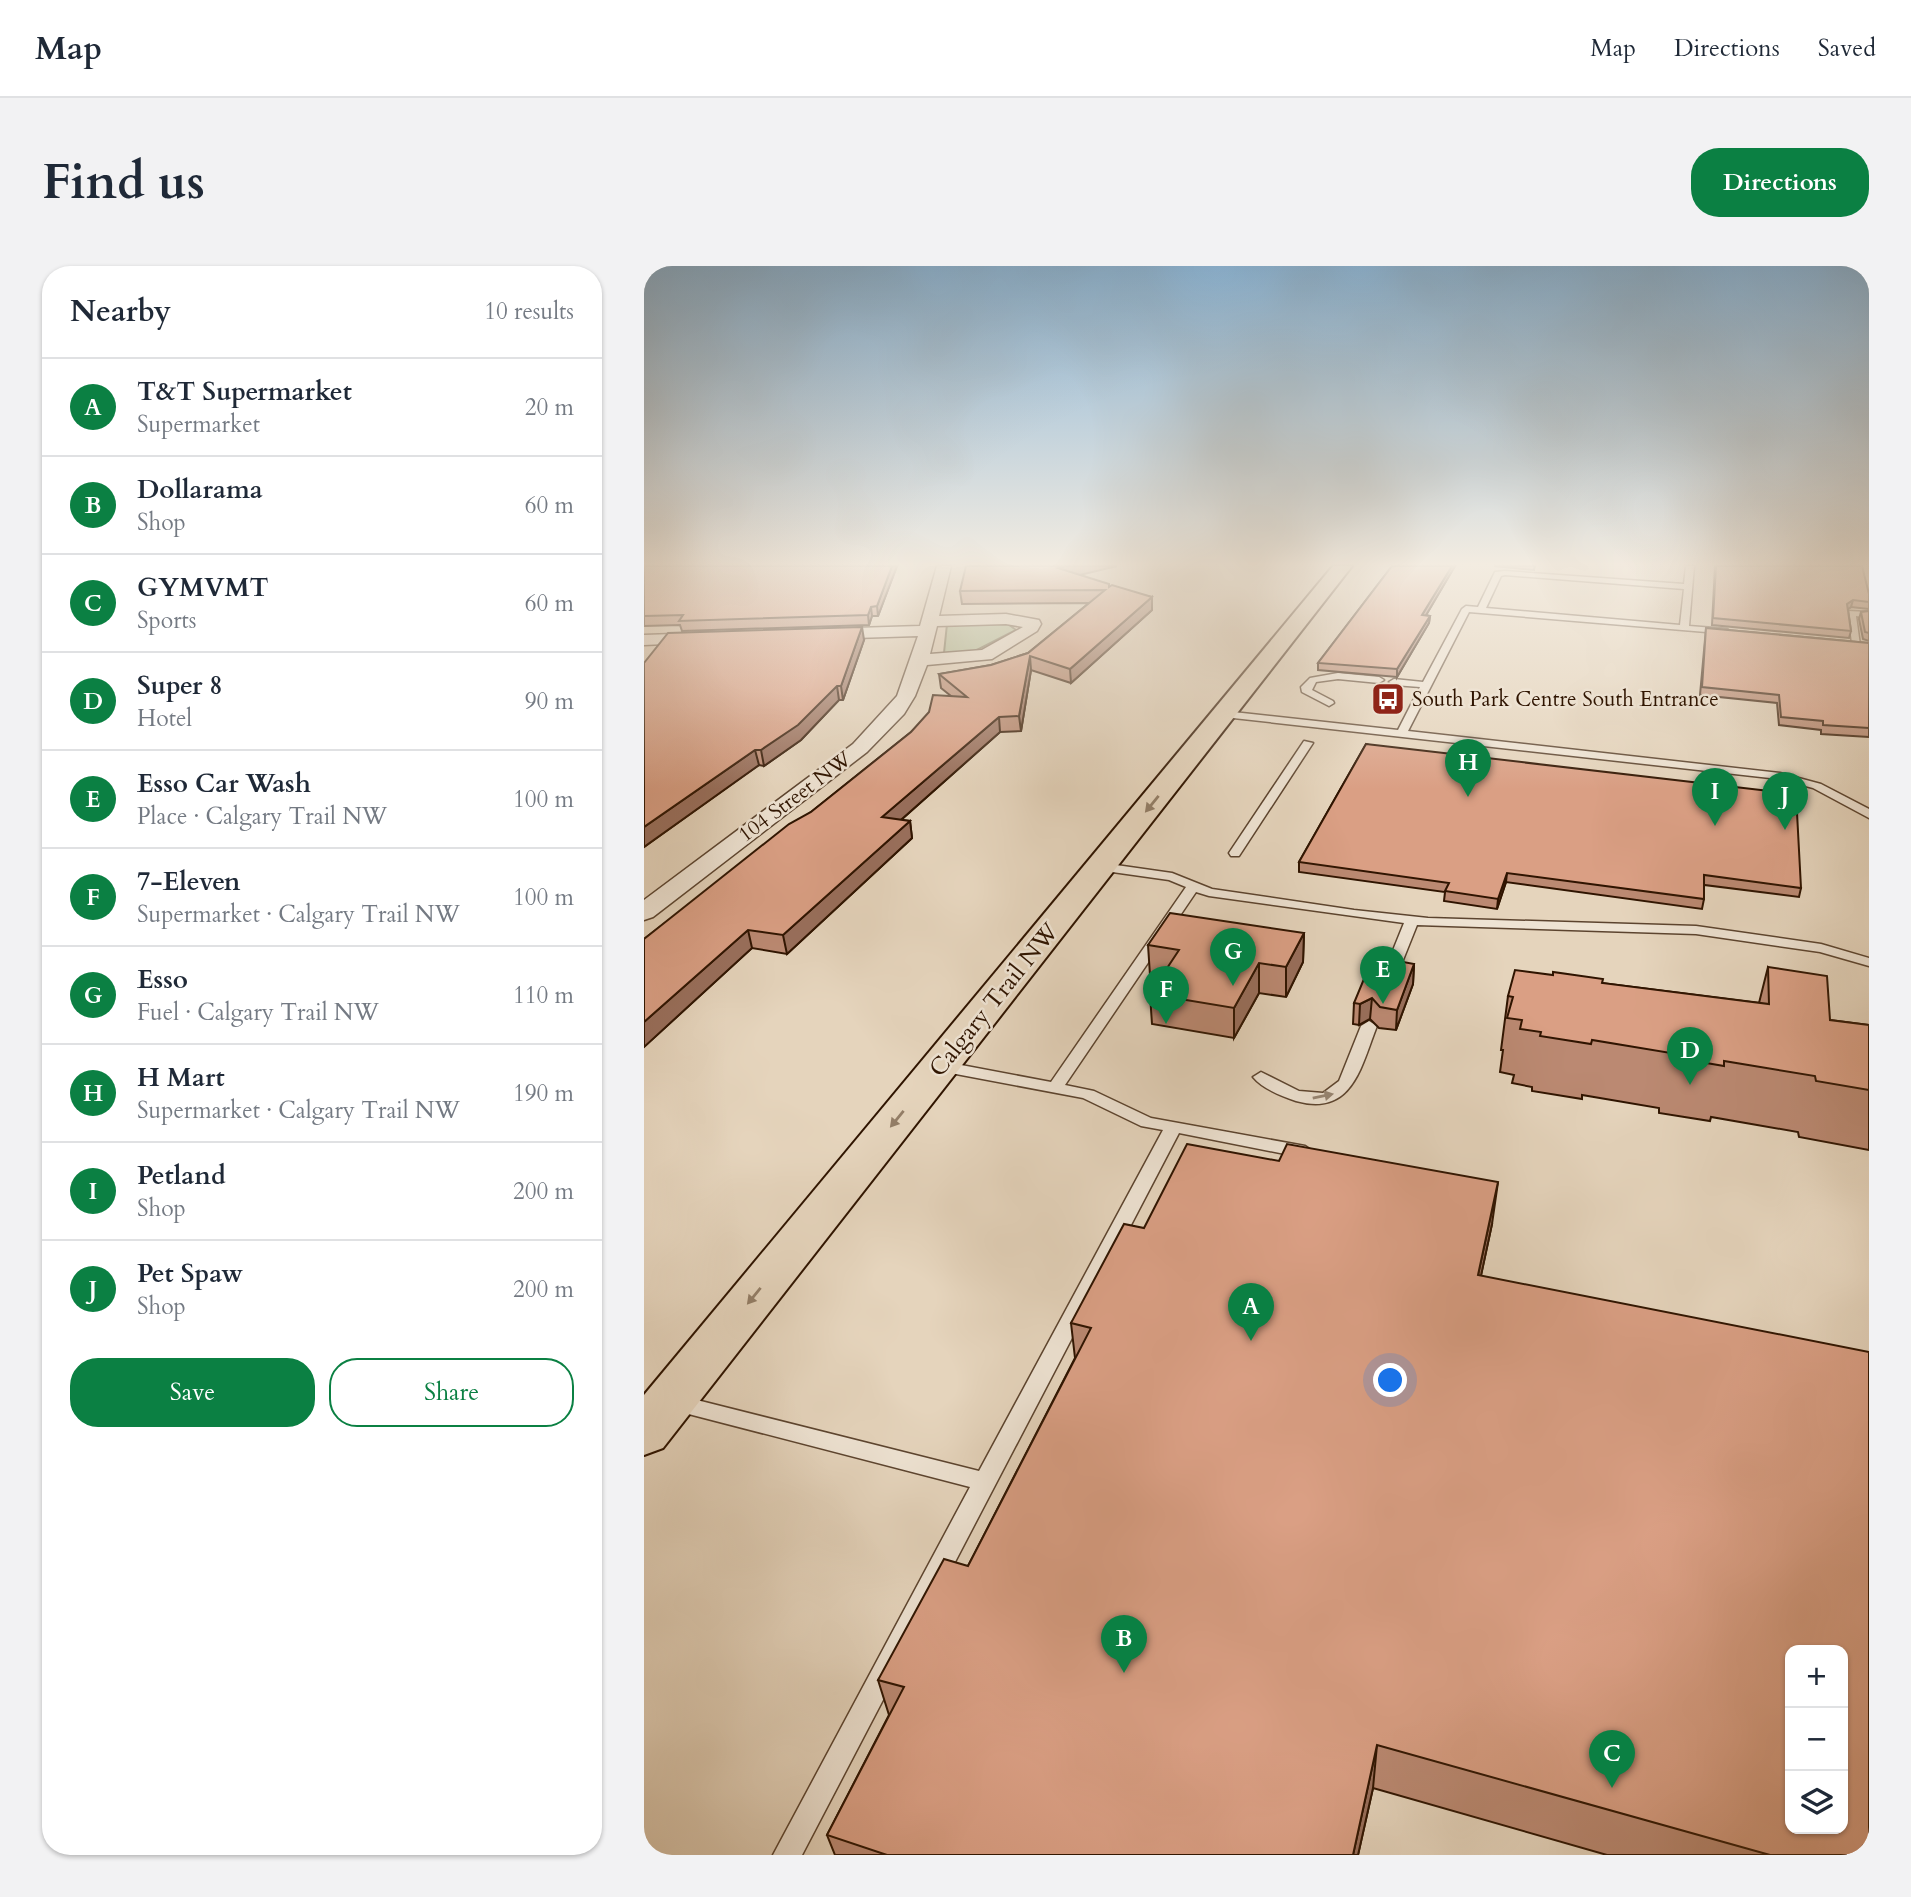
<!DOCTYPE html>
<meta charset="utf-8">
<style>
:root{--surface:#fff;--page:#f2f2f3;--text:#1f2937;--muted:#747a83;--line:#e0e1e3;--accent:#0b8043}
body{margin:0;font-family:Cardo,serif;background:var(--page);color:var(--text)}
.controls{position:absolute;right:21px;bottom:21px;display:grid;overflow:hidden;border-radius:14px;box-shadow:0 2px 5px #0004}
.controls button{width:63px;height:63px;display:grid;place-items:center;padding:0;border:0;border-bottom:2px solid var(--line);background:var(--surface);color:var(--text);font:35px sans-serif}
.you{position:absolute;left:747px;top:1115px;width:24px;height:24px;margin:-18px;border:5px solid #fff;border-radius:50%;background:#1a73e8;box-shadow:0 0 0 10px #1a73e833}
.badge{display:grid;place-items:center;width:46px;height:46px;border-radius:50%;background:var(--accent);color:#fff;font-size:23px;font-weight:700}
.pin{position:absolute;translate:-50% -58px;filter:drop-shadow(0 2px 4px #0008)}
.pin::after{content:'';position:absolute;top:37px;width:24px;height:21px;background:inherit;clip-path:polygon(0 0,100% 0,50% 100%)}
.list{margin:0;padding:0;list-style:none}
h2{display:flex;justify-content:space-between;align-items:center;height:91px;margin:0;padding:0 28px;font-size:30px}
h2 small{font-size:23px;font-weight:400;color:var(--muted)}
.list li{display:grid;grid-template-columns:46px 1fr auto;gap:21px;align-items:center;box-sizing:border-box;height:98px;padding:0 28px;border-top:2px solid var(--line)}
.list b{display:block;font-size:26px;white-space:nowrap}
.list p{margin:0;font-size:23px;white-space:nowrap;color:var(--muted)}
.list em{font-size:23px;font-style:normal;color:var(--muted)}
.actions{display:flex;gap:14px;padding:21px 28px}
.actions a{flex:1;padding:16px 0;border:2px solid var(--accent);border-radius:28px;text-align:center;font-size:24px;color:var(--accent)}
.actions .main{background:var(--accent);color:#fff}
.icon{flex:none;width:38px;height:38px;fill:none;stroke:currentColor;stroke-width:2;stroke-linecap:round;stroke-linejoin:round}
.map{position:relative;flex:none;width:1225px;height:1589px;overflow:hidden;border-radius:28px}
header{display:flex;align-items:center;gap:42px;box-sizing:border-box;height:98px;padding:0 35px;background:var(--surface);border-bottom:2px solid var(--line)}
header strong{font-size:33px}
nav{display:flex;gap:38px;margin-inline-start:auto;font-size:24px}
.intro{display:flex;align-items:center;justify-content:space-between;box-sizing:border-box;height:168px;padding:0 42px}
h1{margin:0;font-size:49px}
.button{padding:18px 32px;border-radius:28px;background:var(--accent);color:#fff;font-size:24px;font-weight:700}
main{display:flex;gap:42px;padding:0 42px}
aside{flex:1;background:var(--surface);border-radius:28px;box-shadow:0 2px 5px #0004}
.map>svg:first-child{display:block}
.green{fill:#aebe96;stroke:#6e694b;stroke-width:2}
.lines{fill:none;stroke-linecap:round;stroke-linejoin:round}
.lane-casing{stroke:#5c442f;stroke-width:3}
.street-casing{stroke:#5c442f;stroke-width:3}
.highway-casing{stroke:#2f1400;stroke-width:4}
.lane{fill:#eee3d3;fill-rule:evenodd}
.street{fill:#eee3d3;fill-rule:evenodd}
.highway{fill:#e5d4bc;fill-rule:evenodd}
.wall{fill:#bb8972;stroke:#2f1400;stroke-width:2}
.shaded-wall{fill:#996f5c;stroke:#2f1400;stroke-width:2}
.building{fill:#da9f84;stroke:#2f1400;stroke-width:2;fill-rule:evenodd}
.oneway{fill:#937e67}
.oneway2{fill:#988674}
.labels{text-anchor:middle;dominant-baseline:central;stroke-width:5;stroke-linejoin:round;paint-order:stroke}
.far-poi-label{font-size:21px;fill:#2f1400;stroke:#eee3d3;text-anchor:start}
.far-street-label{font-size:21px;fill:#2f1400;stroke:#eee3d3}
.street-label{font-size:24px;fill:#2f1400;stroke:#eee3d3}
</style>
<header>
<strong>Map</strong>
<nav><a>Map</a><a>Directions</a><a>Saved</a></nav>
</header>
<div class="intro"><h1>Find us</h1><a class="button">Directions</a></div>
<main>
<aside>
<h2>Nearby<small>10 results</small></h2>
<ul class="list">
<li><span class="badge">A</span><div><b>T&amp;T Supermarket</b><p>Supermarket</p></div><em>20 m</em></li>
<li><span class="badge">B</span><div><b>Dollarama</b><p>Shop</p></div><em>60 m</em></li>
<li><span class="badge">C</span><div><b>GYMVMT</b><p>Sports</p></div><em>60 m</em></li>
<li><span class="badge">D</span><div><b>Super 8</b><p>Hotel</p></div><em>90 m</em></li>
<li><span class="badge">E</span><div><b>Esso Car Wash</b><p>Place · Calgary Trail NW</p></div><em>100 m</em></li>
<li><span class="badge">F</span><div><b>7-Eleven</b><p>Supermarket · Calgary Trail NW</p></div><em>100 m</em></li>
<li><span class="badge">G</span><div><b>Esso</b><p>Fuel · Calgary Trail NW</p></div><em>110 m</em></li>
<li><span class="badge">H</span><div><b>H Mart</b><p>Supermarket · Calgary Trail NW</p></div><em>190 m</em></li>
<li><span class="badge">I</span><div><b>Petland</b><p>Shop</p></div><em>200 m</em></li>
<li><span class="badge">J</span><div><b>Pet Spaw</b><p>Shop</p></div><em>200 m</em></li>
</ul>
<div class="actions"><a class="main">Save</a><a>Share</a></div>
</aside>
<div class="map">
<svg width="1225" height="1589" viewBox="0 0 1225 1589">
<rect width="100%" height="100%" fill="#e5d4bc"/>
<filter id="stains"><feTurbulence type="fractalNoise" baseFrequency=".00286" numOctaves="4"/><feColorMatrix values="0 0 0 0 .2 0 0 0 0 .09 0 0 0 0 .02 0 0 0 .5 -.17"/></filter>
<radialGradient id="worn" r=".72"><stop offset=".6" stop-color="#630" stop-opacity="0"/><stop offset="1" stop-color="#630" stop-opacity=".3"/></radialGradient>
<polygon class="green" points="303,358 364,358 372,364 329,386 300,387"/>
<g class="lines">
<defs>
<g id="lane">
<path d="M 1042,300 L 1050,300 L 1045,360 L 1083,363 L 1087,366 L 1086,368 L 825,346 L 764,465 L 1136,507 L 1177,518 L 1225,543 L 1225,552 L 1169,522 L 1135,513 L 580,451 L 575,448 L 580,445 L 754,464 L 776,421 L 750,419 L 745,416 L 750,413 L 779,416 L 818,343 L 822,340 L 834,341 L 851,306 L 861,305 L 1040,318 ZM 861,309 L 1040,323 L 1036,359 L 842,342 L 857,310 Z"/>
<polygon points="1204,345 1225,346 1225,352 1212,350 1216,379 1208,377"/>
<polygon points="694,407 735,411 740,414 735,417 694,413 672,416 668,424 689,435 690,437 685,440 658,426 657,421 666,412"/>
<polygon points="660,475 669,477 595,590 587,590 585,587"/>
<polygon points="458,597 528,607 568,623 710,644 784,652 1052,660 1177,678 1225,692 1225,700 1176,686 1052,668 773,659 751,714 744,718 737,714 760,657 565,630 552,626 421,819 450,825 507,852 661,880 670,886 661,892 535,867 158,1589 129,1589 326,1221 29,1144 21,1142 18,1136 21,1130 29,1128 335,1205 519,864 497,860 439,832 296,805 288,800 296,795 407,816 542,621 525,614 454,604 454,598"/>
<path d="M 725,755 L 733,760 C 717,800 709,851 652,835 C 637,830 619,823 609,811 L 617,806 L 655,825 L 679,827 L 695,815 L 717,760 Z"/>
</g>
<g id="street">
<path d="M 293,300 L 307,300 L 295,350 L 362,348 L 395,354 L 397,358 L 393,365 L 348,393 L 283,399 L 271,430 L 260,448 L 223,486 L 9,651 L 0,654 L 0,634 L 209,478 L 253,430 L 274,370 L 179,373 L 171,368 L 179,363 L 276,360 ZM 362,358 L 379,361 L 338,384 L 286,388 L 293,360 Z"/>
<polygon points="59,367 65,368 67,372 65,376 0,379 0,369"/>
</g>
<polygon id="highway" points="689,300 708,300 19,1182 0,1189 0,1129"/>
</defs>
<use href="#lane" class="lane-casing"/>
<use href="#street" class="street-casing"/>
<use href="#highway" class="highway-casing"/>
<use href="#lane" class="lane"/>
<use href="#street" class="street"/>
<use href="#highway" class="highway"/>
</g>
<g class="wall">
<polygon points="0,300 253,300 234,350 228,350 225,359 38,365 36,359 0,360"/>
<polygon points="748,300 811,300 782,349 786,350 785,357 753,411 674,404 674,397"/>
<polygon points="850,300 891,300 890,304"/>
<polygon points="1071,300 1218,300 1225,336 1225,343 1207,341 1204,343 1207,365 1205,372 1068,359"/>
<polygon points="437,309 465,321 508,331 508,344 427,417 387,404 377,465 356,466 257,554 266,555 268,572 143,688 108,682 0,781 0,673 167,546 267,466 307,430 297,422 295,408 347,399 384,387 445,337 318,338 316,325"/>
<polygon points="1225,345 1225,375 1219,373 1215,353 1217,346"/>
<polygon points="1062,362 1225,377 1225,471 1177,468 1177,464 1135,459 1133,437 1056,429"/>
<polygon points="220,374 199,434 195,434 157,474 120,500 115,499 102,508 0,581 0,397"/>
<polygon points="722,478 1157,622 1155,631 1060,619 1060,633 1058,643 862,616 853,643 800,635 801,626 655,606 655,596"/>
<polygon points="660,667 659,696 642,731 615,727 590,772 508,758 506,728 517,710 506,709 504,679"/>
<polygon points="770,698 769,718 752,764 735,762 726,753 715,759 709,758 710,737 744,700"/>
<polygon points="1124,701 1186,754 1225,759 1225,884 1155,871 1154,866 1067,851 1066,855 1015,847 1015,842 938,829 938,833 888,825 888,821 868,817 870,809 856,806 859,784 857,784 864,730 958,717 1115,737"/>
<polygon points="848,958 837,1009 1225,1589 963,1589 729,1522 714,1589 191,1589 183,1569 245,1449 234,1414 324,1300 431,1092 427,1057 500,962"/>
</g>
<g class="shaded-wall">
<polygon points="248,300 253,300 234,350 233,340"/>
<polygon points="421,300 473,300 415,314 414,302"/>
<polygon points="808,300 811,300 778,356 778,349"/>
<polygon points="508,331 508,344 427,417 426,403"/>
<polygon points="1209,334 1207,341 1201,345 1203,338"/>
<polygon points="227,341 228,350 225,359 224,349"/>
<polygon points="786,350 785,357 753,411 753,403"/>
<polygon points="218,361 220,374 199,434 197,420"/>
<polygon points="386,390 387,404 377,465 375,450"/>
<polygon points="193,420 195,434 157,474 120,500 117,484"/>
<polygon points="355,451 356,466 241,568 238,551"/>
<polygon points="111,484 115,499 0,581 0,561"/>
<polygon points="266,555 268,572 143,688 139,669"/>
<polygon points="863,607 862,616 853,643 854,633"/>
<polygon points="104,664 108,682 0,781 0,756"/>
<polygon points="660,667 659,696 642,731 642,701"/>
<polygon points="615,697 615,727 590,772 590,742"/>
<polygon points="770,698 769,718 752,764 753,744"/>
<polygon points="728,732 726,753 715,759 716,738"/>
<polygon points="854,916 848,958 828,1052 834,1009"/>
<polygon points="733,1479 729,1522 714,1589 709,1589"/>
</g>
<g class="building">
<polygon points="0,300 248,300 233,340 227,341 224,349 35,355 39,349 0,350"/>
<polygon points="322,300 421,300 414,302 465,318 465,321 468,319 508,331 426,403 386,390 375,450 355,451 238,551 266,555 139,669 104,664 0,756 0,673 145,558 167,546 267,466 285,446 289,429 323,431 295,408 347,399 384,387 461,324 316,325"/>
<polygon points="748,300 808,300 778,349 786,350 753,403 674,397"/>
<polygon points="1072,300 1218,300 1225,328 1225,336 1209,334 1203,338 1207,365 1069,352"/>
<polygon points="1225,345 1225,367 1221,366 1217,346"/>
<polygon points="218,361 197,420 193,420 154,459 117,484 111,484 0,561 0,397 24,367"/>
<polygon points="1062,362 1225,377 1225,462 1179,459 1179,455 1137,451 1135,429 1058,421"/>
<polygon points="722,478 1152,528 1157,622 1060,609 1060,633 863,607 854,633 801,625 805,617 655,596"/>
<polygon points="526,647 660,667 642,701 615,697 590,742 506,728 535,684 504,679"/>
<polygon points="729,691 736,692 744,700 754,695 770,698 753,744 736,741 728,732 716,738 710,737"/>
<polygon points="1124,701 1183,710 1186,754 1225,759 1225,824 1172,815 1171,810 1080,795 1080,800 1027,791 1027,787 948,774 947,778 896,770 897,766 876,763 878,754 863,752 869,731 864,730 871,704 909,709 909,706 959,713 958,717 1125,738"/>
<path d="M 543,878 L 635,895 L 643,878 L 854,916 L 834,1009 L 1225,1086 L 1225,1589 L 1126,1589 L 733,1479 L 709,1589 L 243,1589 L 183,1569 L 260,1421 L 234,1414 L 300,1293 L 324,1300 L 447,1062 L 427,1057 L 480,958 L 500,962 ZM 1146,1384 L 1199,1384 L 1199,1563 L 1146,1563 Z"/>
</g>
<defs><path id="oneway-solid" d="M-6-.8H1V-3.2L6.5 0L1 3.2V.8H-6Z" transform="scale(1.75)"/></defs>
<g class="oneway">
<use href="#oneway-solid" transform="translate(508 538) rotate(129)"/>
<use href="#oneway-solid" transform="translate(253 853) rotate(129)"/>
<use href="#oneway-solid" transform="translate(110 1030) rotate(129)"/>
</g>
<use class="oneway2" href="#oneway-solid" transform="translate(679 830) rotate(-12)"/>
<linearGradient id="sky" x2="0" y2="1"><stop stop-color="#89b4d6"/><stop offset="0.57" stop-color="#f3ece1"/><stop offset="1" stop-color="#f3ece1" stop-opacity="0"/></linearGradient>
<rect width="1225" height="523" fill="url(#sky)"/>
<defs>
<symbol id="bus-square" viewBox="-11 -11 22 22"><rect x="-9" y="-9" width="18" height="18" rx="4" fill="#8f2418" stroke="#eee3d3"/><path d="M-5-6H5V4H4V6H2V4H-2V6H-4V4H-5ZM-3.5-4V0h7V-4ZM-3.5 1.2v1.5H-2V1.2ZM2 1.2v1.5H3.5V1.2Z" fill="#fff"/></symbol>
</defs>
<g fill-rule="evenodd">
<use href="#bus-square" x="725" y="414" width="38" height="38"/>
</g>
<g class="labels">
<g class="far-poi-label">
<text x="768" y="433">South Park Centre South Entrance</text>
</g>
<g class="far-street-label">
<text transform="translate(151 531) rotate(-37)">104 Street NW</text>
</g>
<g class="street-label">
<text transform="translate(350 734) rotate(-51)">Calgary Trail NW</text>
</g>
</g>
<rect width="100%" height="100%" filter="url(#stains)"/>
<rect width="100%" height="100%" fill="url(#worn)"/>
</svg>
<div class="controls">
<button>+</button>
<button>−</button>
<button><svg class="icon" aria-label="layers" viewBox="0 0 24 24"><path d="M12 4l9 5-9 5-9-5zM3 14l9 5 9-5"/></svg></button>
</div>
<div class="you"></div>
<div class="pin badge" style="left:607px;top:1075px">A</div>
<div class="pin badge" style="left:480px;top:1407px">B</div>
<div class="pin badge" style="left:968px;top:1522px">C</div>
<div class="pin badge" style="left:1046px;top:819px">D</div>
<div class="pin badge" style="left:739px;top:738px">E</div>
<div class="pin badge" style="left:522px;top:758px">F</div>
<div class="pin badge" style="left:589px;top:720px">G</div>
<div class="pin badge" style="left:824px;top:531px">H</div>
<div class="pin badge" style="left:1071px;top:560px">I</div>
<div class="pin badge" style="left:1141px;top:564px">J</div>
</div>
</main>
